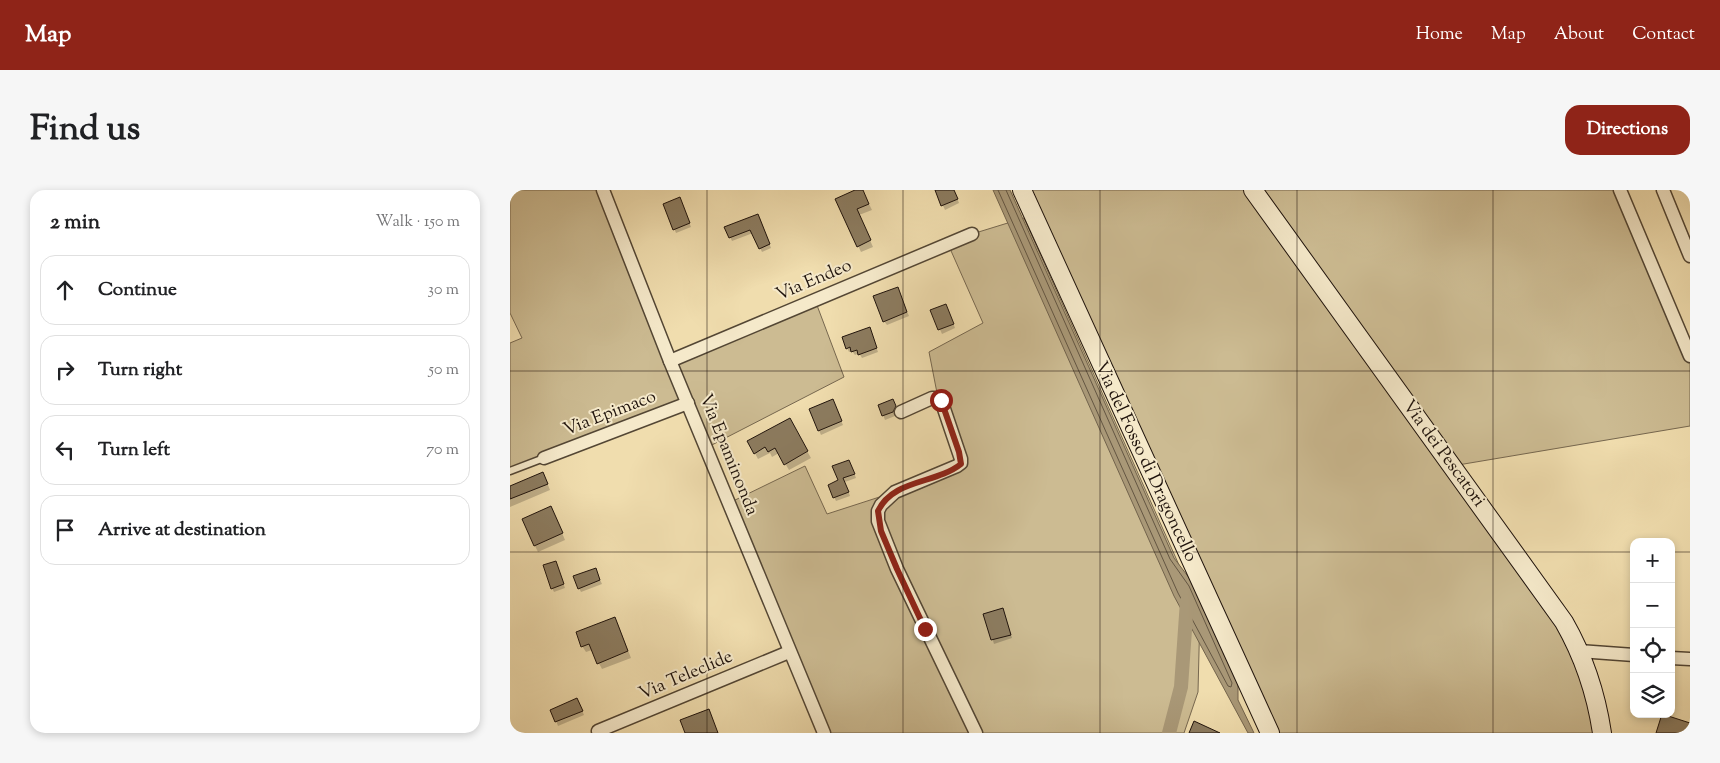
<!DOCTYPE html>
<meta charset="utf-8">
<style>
:root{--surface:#fff;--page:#f6f6f6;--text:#202124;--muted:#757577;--line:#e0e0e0;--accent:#8f2418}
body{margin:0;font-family:"Sorts Mill Goudy",serif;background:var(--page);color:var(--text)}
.controls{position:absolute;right:15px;bottom:15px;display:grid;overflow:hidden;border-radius:10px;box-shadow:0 2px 8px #0003}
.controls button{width:45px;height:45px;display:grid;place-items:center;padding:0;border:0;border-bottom:1px solid var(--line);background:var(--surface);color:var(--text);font:25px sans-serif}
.stop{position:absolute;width:15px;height:15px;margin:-11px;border:4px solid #8f2418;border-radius:50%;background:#fff}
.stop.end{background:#8f2418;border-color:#fff;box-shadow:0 1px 5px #0008}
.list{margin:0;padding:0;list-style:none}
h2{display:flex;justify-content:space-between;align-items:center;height:65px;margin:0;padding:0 20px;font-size:21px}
h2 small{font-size:16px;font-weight:400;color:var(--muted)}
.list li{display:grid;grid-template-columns:32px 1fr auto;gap:15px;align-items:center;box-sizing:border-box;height:70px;margin:0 10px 10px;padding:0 10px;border:1px solid var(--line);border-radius:15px}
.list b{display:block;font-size:19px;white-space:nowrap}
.list em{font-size:16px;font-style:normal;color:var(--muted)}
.icon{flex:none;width:28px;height:28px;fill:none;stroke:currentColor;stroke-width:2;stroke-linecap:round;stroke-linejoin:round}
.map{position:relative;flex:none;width:1180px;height:543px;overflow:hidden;border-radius:15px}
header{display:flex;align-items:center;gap:30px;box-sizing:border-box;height:70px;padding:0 25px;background:var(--accent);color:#fff}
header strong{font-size:24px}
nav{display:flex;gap:28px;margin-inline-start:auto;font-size:18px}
.intro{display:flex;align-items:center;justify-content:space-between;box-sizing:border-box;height:120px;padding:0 30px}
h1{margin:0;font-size:35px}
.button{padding:12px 22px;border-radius:15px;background:var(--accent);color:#fff;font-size:18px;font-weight:700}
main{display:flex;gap:30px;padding:0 30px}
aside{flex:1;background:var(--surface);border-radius:15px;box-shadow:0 2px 8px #0003}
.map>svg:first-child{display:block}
.green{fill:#ccbb92;stroke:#76674f}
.water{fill:#a99877;stroke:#72634c}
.shadow{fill:#0003}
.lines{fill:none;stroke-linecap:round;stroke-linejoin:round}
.shore{stroke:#645642;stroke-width:1}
.canal{stroke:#a99877;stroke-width:14}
.building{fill:#8c7c60;stroke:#1f130c}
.lane-casing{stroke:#534634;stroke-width:9}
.street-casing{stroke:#534634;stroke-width:15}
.secondary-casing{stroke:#1f130c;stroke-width:20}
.lane{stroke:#f5e9ca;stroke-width:6}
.street{stroke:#f5e9ca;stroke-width:12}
.secondary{stroke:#f5e9ca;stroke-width:18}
.route{stroke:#8f2418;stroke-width:6}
.grid{fill:none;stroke:#1f130c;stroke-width:1;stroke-opacity:0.55}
.labels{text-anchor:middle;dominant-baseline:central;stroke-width:4;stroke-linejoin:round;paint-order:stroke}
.street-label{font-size:18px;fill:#1f130c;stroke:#f5e9ca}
</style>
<header>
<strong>Map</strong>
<nav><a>Home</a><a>Map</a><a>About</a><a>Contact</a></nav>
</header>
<div class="intro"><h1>Find us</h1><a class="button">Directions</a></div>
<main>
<aside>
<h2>2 min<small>Walk · 150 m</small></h2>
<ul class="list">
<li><svg class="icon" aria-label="ahead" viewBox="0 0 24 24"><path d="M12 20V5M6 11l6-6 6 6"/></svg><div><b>Continue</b></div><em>30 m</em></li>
<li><svg class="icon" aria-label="right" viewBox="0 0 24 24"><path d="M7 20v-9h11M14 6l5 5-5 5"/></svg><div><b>Turn right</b></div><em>50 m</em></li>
<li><svg class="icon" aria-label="left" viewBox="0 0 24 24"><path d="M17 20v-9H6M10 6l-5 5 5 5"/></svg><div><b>Turn left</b></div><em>70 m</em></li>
<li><svg class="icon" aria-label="arrive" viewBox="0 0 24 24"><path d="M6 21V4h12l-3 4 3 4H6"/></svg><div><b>Arrive at destination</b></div></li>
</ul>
</aside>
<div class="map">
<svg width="1180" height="543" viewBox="0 0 1180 543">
<rect width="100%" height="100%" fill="#f0ddae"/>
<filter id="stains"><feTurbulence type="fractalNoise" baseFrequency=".004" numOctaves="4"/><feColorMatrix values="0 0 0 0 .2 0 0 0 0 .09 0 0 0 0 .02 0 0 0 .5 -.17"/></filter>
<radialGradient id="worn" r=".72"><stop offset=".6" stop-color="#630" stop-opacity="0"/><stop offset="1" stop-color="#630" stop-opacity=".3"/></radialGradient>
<g class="green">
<polygon points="0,0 93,0 160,170 305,110 334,187 196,258 178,214 0,281 0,153 12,148 0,123"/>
<polygon points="512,0 1110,0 1180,166 1180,236 942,276 1054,432 1092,543 760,543"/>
<polygon points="514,28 690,422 688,502 674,543 315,543 219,313 295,276 317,324 385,302 451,269 428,208 419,162 473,133 438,54 462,44"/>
</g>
<polygon class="water" points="483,0 500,0 664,368 683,393 728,494 728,510 744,543 738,543 664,406"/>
<g class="shadow">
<polygon points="348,0 352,0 362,20 349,25 363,57 351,62 327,10"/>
<polygon points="426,0 444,0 449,13 435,20"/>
<polygon points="171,13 181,37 166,43 155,15"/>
<polygon points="250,28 261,58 252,62 243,43 222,51 216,38"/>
<polygon points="389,102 399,126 377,135 374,131"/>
<polygon points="438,119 445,138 432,144 422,121"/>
<polygon points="360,139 368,162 352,168 349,163 345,165 342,161 339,162 337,158"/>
<polygon points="385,214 388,220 385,226 375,230 369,215"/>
<polygon points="324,215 333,235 311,245 300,220"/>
<polygon points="279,229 301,268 279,280 269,263 262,267 260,263 248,269 239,252"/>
<polygon points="341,275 346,288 335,292 340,306 326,311 324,307 330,291"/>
<polygon points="36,290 40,300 0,317 0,297"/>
<polygon points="44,324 55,350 28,362 25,356"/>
<polygon points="47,376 55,398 44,402 42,398"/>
<polygon points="87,383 92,394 71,402 69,398"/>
<polygon points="494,423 502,448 484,454 475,425"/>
<polygon points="108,434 121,468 92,479 82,460 76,462 72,456"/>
<polygon points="69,513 74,525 48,536 42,520"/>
</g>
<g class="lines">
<polyline class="shore" points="488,0 668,403 718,496 721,497 722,493 679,396 660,369 496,0"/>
<polyline class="canal" points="659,543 671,497 677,411"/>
</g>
<g class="building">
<polygon points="345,0 353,0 359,14 347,19 361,50 347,57 325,9"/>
<polygon points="425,0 444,0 448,9 431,16"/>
<polygon points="170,7 180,33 163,40 153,14"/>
<polygon points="248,24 260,54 249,59 240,40 219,48 214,37"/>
<polygon points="388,97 397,122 373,132 363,106"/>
<polygon points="436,114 444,134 428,140 420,120"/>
<polygon points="360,137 367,158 348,165 347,160 341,162 340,157 336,159 332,147"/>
<polygon points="323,209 332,231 308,241 299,219"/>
<polygon points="383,209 386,216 383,222 372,226 368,215"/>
<polygon points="280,228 298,261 274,275 265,258 258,262 255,257 244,264 237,251"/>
<polygon points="339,270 345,284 333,288 339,302 323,308 318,295 328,290 322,276"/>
<polygon points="33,282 38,294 0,309 0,296"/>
<polygon points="41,316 53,343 24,356 12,329"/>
<polygon points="46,371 54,394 41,399 33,375"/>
<polygon points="86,378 90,390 68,399 63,386"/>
<polygon points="493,418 501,445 481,450 473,424"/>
<polygon points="105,427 118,461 87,474 79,454 71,457 66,442"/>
<polygon points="67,508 73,521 45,532 40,520"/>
<polygon points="199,519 208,543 175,543 170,530"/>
<polygon points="1152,524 1180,533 1180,543 1146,543"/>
<polygon points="684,531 710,543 679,543"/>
</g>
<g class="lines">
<defs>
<polyline id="lane" points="0,281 34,268"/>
<g id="street">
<polyline points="93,0 160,171 314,543"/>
<polyline points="1110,0 1180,166"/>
<polyline points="1153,0 1180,66"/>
<polyline points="160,171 462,44"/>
<polyline points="391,222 422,208 428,208 431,210 451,269 451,273 447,276 385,302 371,315 368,321 368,331 387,379 466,543"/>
<polyline points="34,268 178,213"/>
<polyline points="1069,461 1124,465"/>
<polyline points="1161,468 1180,469"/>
<polyline points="89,543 88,541 279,462"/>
</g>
<g id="secondary">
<polyline points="512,0 760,543"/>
<path d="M 743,0 L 1054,432 C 1074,467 1086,503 1092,543"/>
</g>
</defs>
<use href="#lane" class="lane-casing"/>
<use href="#street" class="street-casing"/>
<use href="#secondary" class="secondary-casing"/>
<use href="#lane" class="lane"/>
<use href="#street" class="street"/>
<use href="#secondary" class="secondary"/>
</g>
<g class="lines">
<path class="route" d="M 415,439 L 387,379 L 371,341 L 368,321 C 383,289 426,294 451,274 L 449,262 L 431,210"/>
</g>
<path class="grid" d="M 197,0 L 197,543M 393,0 L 393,543M 590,0 L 590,543M 787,0 L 787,543M 983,0 L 983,543M 0,181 L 1180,181M 0,362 L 1124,362M 1161,362 L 1180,362"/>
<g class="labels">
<g class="street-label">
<text transform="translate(304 91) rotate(-23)">Via Endeo</text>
<text transform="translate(100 224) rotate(-21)">Via Epimaco</text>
<text transform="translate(933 264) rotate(54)">Via dei Pescatori</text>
<text transform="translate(218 265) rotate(68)">Via Epaminonda</text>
<text transform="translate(635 272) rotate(65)">Via del Fosso di Dragoncello</text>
<text transform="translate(176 486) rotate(-23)">Via Teleclide</text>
</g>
</g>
<rect width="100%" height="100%" filter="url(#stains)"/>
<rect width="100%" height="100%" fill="url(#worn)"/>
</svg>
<div class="controls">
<button>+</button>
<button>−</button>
<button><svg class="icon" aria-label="locate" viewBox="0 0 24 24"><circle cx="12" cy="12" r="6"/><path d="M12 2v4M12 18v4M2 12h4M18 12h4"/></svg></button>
<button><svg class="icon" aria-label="layers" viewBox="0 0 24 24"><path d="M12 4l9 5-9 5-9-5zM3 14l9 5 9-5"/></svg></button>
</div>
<div class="stop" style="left:431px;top:210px"></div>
<div class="stop end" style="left:415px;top:439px"></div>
</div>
</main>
